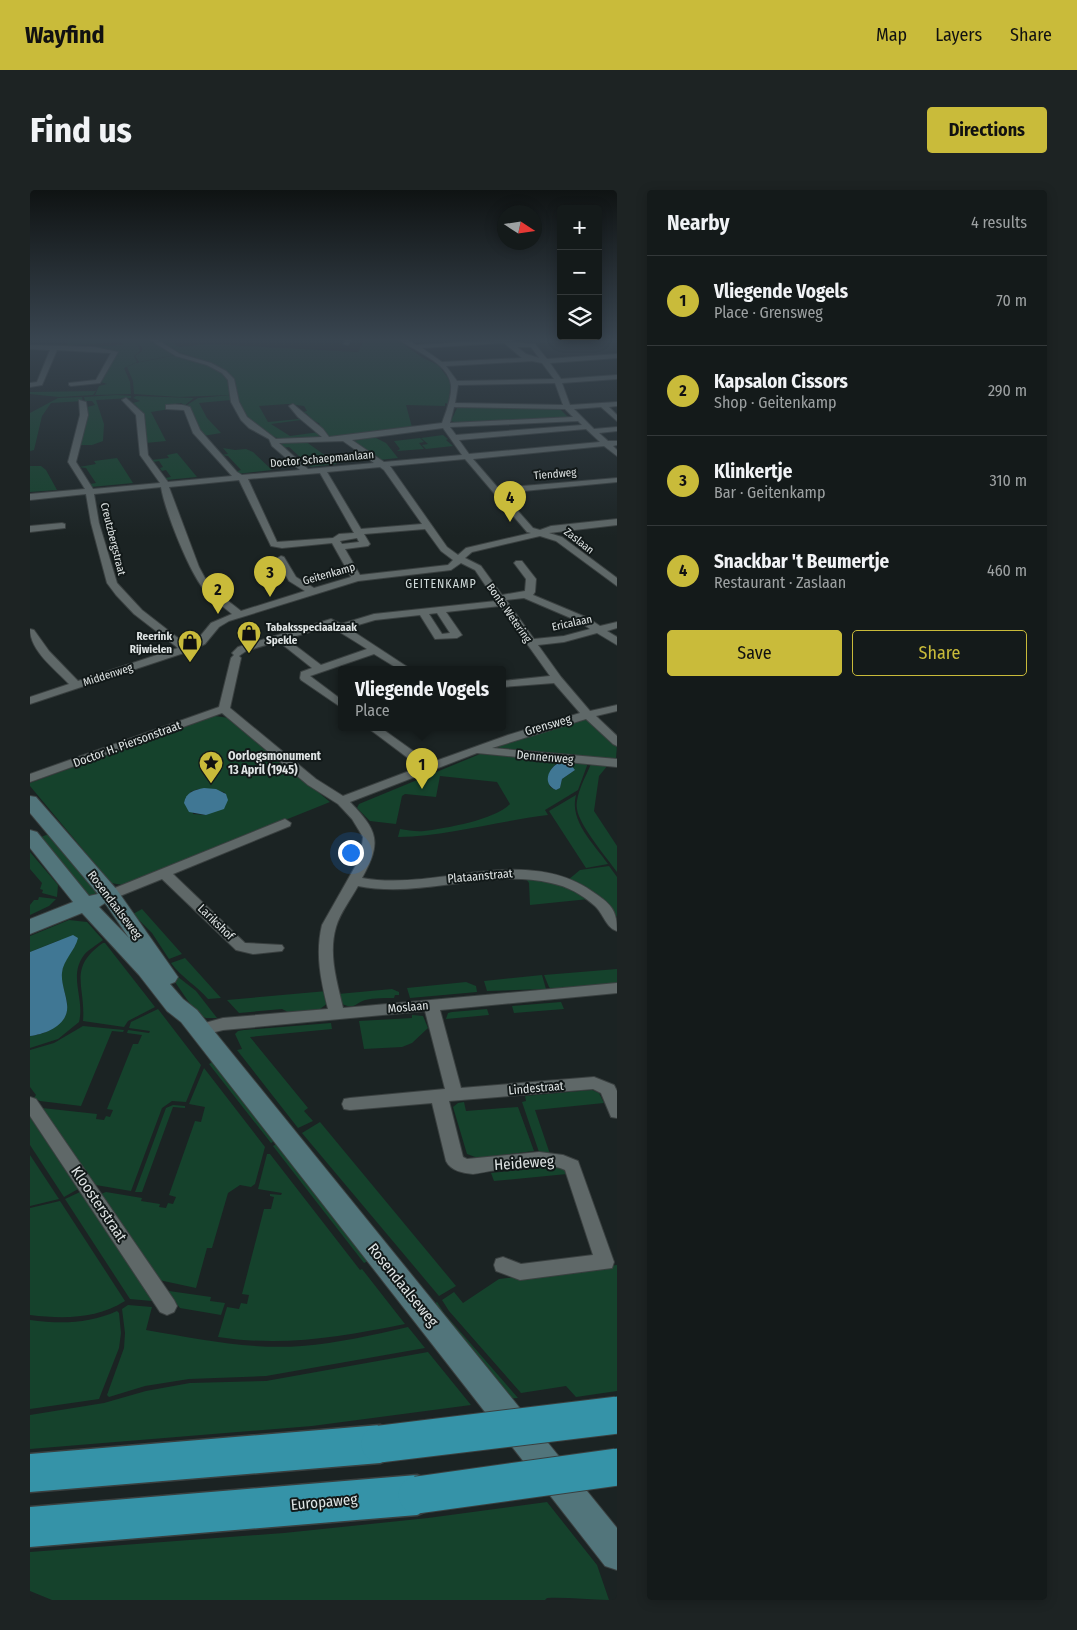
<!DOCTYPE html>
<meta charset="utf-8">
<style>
:root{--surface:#141a1a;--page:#1d2323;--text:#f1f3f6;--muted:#9da1a2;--line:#333839;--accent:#c9bb3a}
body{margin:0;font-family:"Fira Sans Condensed",sans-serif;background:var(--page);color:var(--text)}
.controls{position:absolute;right:15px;top:15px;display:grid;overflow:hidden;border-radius:5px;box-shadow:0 2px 12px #0003}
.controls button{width:45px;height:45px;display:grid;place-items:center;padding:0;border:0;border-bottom:1px solid var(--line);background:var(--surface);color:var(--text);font:25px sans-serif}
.compass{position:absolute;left:467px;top:15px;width:45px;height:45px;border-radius:50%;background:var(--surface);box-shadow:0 2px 12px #0003;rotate:102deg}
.you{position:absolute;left:320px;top:662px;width:18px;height:18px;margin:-12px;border:4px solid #fff;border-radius:50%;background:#1a73e8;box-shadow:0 0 0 8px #1a73e833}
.badge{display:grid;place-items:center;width:32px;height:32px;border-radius:50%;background:var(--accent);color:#111;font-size:16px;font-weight:700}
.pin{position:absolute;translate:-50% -41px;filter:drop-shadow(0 1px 2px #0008)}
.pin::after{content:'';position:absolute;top:26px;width:18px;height:15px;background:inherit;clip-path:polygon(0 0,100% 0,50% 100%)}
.popup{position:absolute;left:308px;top:476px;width:168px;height:65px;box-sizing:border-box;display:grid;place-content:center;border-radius:5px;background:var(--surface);filter:drop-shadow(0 1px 4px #0005);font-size:16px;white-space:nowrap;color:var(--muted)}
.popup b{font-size:19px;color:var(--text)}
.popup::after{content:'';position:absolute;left:50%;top:100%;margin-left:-10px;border:10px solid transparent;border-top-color:var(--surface)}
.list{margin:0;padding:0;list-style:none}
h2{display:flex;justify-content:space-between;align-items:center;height:65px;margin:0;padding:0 20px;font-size:21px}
h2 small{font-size:16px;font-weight:400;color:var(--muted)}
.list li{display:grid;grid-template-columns:32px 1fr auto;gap:15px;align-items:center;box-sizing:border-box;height:90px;padding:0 20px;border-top:1px solid var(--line)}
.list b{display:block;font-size:19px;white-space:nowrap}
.list p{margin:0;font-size:16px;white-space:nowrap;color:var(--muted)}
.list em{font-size:16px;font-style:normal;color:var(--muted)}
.actions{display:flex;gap:10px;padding:15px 20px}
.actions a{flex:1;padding:11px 0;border:1px solid var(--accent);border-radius:5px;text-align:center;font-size:18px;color:var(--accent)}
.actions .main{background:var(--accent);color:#111}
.icon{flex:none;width:28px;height:28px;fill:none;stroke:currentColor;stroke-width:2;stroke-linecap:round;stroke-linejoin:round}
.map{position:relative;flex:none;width:587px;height:1410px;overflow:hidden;border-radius:5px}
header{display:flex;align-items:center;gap:30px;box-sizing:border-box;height:70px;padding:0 25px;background:var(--accent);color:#111}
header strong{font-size:24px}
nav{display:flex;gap:28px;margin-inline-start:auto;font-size:18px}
.intro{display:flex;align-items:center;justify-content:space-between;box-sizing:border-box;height:120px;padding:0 30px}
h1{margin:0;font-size:35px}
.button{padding:12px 22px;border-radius:5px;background:var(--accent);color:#111;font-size:18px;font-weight:700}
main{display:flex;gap:30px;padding:0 30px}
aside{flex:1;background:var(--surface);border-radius:5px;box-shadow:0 2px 12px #0003}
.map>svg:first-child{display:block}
.green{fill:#15422c;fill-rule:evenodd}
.water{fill:#407794}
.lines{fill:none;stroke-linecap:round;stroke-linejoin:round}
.street-casing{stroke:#3a4040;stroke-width:2}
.secondary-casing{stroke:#3a4040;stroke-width:2}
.highway-casing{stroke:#3a4040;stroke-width:3}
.street{fill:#5f6868;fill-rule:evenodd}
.secondary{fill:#52757b;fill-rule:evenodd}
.highway{fill:#3593a8;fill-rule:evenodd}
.highway-bridge-casing{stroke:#3a4040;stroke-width:39;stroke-linecap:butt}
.highway-bridge{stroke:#3593a8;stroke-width:37}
.labels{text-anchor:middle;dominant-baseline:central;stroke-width:4;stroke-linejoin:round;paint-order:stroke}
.far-street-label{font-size:11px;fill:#dfe4e4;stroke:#121919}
.far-poi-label{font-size:11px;font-weight:bold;fill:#dfe4e4;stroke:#121919;text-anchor:start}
.far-quarter-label{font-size:12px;letter-spacing:1px;fill:#d0dada;stroke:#121919}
.street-label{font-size:12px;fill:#dfe4e4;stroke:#121919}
.poi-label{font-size:12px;font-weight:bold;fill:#dfe4e4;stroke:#121919;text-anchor:start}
.near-street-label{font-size:15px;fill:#dfe4e4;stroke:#121919}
</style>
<header>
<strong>Wayfind</strong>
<nav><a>Map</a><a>Layers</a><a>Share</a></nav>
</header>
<div class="intro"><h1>Find us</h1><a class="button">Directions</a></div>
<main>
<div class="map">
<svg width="587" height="1410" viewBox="0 0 587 1410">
<rect width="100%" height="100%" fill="#1b2323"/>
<g class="green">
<polygon points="39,149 96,149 108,155 110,161 104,166 107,172 94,178 100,192 101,204 65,205 69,196 77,194 71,192 88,162 55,157 93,155 91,152 31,156 37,155"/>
<polygon points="98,149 118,149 145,165 109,172 105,166 112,161 112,157"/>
<polygon points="125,149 135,149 149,157 177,154 328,162 335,149 366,149 393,168 408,175 421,192 418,214 415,213 415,216 376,215 382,237 300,248 295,241 287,236 290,234 283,230 278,230 277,229 281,228 276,223 270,223 277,221 274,216 258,214 229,216 238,232 269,229 271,230 241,234 260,246 289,242 293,248 247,248 239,244 216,227 208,212 205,192 197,182 182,173 148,162"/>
<path d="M 147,165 C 162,170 188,174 197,189 C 200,193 200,200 201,205 L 149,207 L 104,204 L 103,191 L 97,177 L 106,173 Z"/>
<polygon points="66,201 63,205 29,207 0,204 0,202"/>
<polygon points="87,205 101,206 101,208 66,210 74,234 73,251 62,255 50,255 58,225 57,217 65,215 62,211 55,211 54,207"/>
<path d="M 201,205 L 201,210 L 169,213 L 177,228 L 191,243 L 173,246 C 167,236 164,221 157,215 L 168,208 Z"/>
<path d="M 106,206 L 164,208 L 155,215 L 151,213 L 138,215 L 140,219 L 121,222 L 136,251 L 116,253 C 115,237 117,224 103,213 L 110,211 L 103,208 Z"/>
<polygon points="52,207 53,211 21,213 12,226 4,260 0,261 0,223 28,208"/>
<polygon points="428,216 529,218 539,228 427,233 421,231"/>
<polygon points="413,245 418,249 416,250 423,256 396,259 392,255 398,254 391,248"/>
<polygon points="344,247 356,253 368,268 349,270 323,251"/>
<polygon points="390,248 394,252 389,253 394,259 367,261 370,259 364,251"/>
<polygon points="275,251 307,274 281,277 259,257 253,258 249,253"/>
<polygon points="193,258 205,260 216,259 223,262 242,280 207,284 205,282 211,280 198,266 191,265 198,264"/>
<polygon points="147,263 167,287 136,290 135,288 141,287 136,280 132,281 130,278 133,277 129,271 123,272 121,270 139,268 137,265"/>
<polygon points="87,268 103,293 61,297 60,294 66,293 56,278 49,277 66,274 64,271"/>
<polygon points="0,276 11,276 16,280 27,300 0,302"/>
<path d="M 185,526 L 199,528 L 300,612 L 93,695 L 81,693 L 0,596 L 0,593 ZM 168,599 L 194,602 L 197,607 L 176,625 L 163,624 L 160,602 Z"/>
<polygon points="556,529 564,532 587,554 586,569 461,557 544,531"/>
<path d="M 450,564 L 558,573 L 548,600 L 515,620 L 518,625 C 468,631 418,646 368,647 L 370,639 C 378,640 386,642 394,641 C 417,638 464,630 480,614 L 467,592 L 410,586 L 406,607 L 375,604 L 372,606 L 366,634 L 340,631 L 327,618 L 329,614 ZM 526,574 L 545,580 L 532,589 L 530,598 L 526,600 L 520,597 C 517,589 519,579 526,574 Z"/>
<path d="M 561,574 L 578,575 L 569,586 L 564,621 L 587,656 L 587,682 C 577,668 549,635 547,619 C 545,605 556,586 561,574 Z"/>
<path d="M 546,605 C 539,631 564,654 578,674 L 556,678 L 519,621 Z"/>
<polygon points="22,643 68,700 64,705 56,706 5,649"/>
<polygon points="0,662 28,695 27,707 12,703 13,700 10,699 12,693 0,679"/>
<polygon points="579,676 587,687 587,727 581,719 538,690 550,680"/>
<polygon points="494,686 531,694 559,709 500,715 499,693"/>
<polygon points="9,707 26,709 19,716 0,725 0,715 4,710 8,710"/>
<polygon points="112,719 152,764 139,769 122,743 103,724"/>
<path d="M 39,730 L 57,732 L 73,750 C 67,755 59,759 54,765 C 38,786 55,809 49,832 L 28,849 L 0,858 L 0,846 C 17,844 40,834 37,813 C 36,803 30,792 32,782 C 33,772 41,763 46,754 L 30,750 L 0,762 L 0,746 Z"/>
<path d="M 73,753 L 75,753 L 125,817 L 98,831 L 94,837 L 53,831 C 56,796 37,778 73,753 Z"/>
<path d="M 155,768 L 191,808 L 178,809 C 167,796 151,787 141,773 Z"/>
<polygon points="134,776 166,801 187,828 176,828 167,824"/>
<polygon points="587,779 587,793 521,799 519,797 514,785"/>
<polygon points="512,785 516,799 457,801 454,791"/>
<polygon points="436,792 446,796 447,802 380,808 377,798"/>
<path d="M 362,799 L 369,802 L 369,805 L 365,805 L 364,808 C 355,808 344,808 335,810 C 325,813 325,820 312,814 L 308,804 Z"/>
<polygon points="297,801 298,813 290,819 258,822 252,819 209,823 197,810"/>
<polygon points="531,812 534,819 484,823 482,816"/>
<polygon points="128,819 171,875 156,912 142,911 132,918 101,1001 66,995 62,993 12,918 67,924 66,929 74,930 76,926 80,927 83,920 77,919 103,854 108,854 112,845 97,843 98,840 119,843 120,841 99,838 101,832"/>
<polygon points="457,819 459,825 416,829 418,823 422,822"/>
<polygon points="382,825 393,826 398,838 382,853 372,857 334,859 329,831 382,828"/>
<polygon points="301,833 302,839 220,847 278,918 274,921 283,931 268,938 207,860 212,859 205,844 208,841 214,840"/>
<polygon points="53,836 94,840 93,842 82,841 51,916 10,911 4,908 6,905 0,897 0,860 24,853"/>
<polygon points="184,871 246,950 241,953 179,874"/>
<polygon points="174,878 235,957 225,994 221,997 210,995 198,1003 182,1058 177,1058 166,1098 129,1090 71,1004 76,1002 112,1008 111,1011 130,1014 129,1017 136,1018 138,1013 143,1014 146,1007 139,1005 165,931 171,932 175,917 159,914"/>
<polygon points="562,900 569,903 574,913 505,920 520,964 510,965 492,912 496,911 495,906"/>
<polygon points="434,912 436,921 488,917 504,961 448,968 437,964 423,917 428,913"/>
<polygon points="143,915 155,916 155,918 143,917 112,1002 105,1002 136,918"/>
<polygon points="0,927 48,999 34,1007 0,955"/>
<polygon points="290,932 426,1096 409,1106 272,943"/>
<polygon points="248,953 338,1071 334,1073 243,956"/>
<path d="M 237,964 L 240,964 L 330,1080 L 332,1079 L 375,1134 C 310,1147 254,1157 188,1147 L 197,1117 L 209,1119 L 211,1113 L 217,1114 L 219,1105 L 212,1104 L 234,1019 L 241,1019 L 244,1007 L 240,1006 L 240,1004 L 251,1005 L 252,1003 L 228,999 Z"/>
<polygon points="0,965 29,1009 0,1016"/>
<polygon points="526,976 535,980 537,984 464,991 461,983"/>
<polygon points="50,1002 121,1108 122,1111 100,1109 35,1009"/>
<path d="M 30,1011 L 95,1111 C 66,1129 34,1129 0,1125 L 0,1018 Z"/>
<polygon points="587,1075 587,1201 546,1207 536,1196 491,1203 419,1121 412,1110 424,1102 433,1113 469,1089"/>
<polygon points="139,1101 181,1107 180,1111 195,1113 191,1125 150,1118 138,1103"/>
<polygon points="407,1112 414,1123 488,1208 475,1209 401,1116"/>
<path d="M 98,1115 L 122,1117 L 116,1140 C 168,1149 220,1160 272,1156 C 308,1153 343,1145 378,1137 L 395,1158 L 236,1186 L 159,1189 L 115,1196 L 79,1207 L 77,1205 L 94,1158 L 95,1143 L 92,1119 Z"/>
<path d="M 87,1121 L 89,1123 L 91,1143 L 89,1158 L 69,1209 L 0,1219 L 0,1130 C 30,1134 58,1134 87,1121 Z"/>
<polygon points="398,1162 441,1215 282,1236 0,1259 0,1225 74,1213 116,1201 160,1193 236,1191"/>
<path d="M 517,1312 L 567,1375 L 579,1410 C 558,1410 538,1407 517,1408 L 515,1410 L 22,1410 L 0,1401 L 0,1362 L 254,1343 L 398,1328 Z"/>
</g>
<g class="water">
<path d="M 529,573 L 541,575 L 545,580 L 532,589 L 530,598 L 526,600 C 512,594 518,578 529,573 Z"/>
<path d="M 174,598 L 186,599 L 196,604 L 198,610 L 194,619 L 176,625 L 159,622 L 154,613 C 156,602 164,600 174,598 Z"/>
<path d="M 43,745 L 48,748 C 45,761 33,770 32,783 C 31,793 36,804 37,814 C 40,834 17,844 0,846 L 0,762 Z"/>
</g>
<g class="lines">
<defs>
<g id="street">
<path d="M 118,149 L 126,149 L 150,164 L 181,173 L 196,181 L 204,189 L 209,212 L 217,227 L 246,249 L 292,247 L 268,227 L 259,216 L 263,214 L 293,239 L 299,247 L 412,233 C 416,222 422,207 421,195 C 418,172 384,161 368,149 L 376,149 L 386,155 L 486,149 L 481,152 L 505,154 L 517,169 L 587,164 L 587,168 L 520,173 L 531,189 L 587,185 L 587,189 L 532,193 L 540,215 L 587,212 L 587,216 L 579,217 L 587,225 L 587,231 L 571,217 L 544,219 L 564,239 L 587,237 L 587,241 L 569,243 L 578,251 L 587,251 L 587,255 L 583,256 L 587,260 L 587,266 L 574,256 L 443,269 L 468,298 L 587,288 L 587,292 L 472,303 L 503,338 L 510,340 L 521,336 L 587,329 L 587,335 L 519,343 L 532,347 L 587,388 L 587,396 L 526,351 L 510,346 L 442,362 L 435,368 L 451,376 L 472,405 L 495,401 L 496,389 L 484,373 L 486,371 L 492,371 L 506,389 L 505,402 L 503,405 L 558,428 L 570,436 L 587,432 L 587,438 L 577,441 L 587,447 L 587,455 L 567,443 L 534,452 L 508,455 L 531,487 L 560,521 L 587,515 L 587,521 L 566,526 L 587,546 L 587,556 L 583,554 L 556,529 L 462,558 L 587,569 L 587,577 L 447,563 L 320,612 C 348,641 352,652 332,688 C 409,702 496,652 566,704 C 582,715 587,721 587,741 C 576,738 573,723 565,716 C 553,705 537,696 521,693 C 457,678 392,709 328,696 C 321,709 310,723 306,737 C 298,764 307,792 313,818 L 587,793 L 587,803 L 410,820 L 431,898 L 564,887 L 584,895 L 587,901 L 587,928 L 581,927 L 571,903 L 563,899 L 419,911 L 433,967 L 437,969 L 509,962 L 533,965 L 548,971 L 584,1072 L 582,1078 L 490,1090 L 466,1081 L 464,1075 L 466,1069 L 473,1067 L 491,1074 L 563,1065 L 535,980 C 512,969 468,980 443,984 C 433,983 421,981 416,971 L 402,913 L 320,920 L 314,919 L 312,914 L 314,909 L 320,908 L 415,899 L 395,821 L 193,840 L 169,846 L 164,844 L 161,840 L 164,836 L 193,828 L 298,819 C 291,791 285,764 292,735 L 326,675 L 331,663 L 333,647 L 322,629 L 308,614 L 278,595 L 192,523 L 0,592 L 0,584 L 189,517 L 201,468 L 204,465 L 202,463 L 208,457 L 301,429 L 311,434 L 344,424 L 466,411 L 445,380 L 431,373 L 421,380 L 328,391 L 199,431 L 189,437 L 175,454 L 160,461 L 0,514 L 0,507 L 39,494 C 25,479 0,461 0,439 L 4,440 L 19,461 L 48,491 L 148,458 L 104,424 L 86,405 L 77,393 L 61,333 L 56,304 L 0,310 L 0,304 L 55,299 L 38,272 L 50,225 L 49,210 L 56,212 L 58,225 L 46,272 L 63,299 L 130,293 L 110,265 L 106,225 L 92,210 L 96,208 L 114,224 L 118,265 L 138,292 L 202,286 L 163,243 L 154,220 L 136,219 L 136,215 C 144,214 153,214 160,217 L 170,240 L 207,282 L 212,285 L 270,280 L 242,256 L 239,249 L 219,238 L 211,230 L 201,212 L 198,190 L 192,183 L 177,175 L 146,166 ZM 474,153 L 492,168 L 412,172 L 392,158 ZM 487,157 L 501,157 L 509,168 L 496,164 ZM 502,171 L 512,173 L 524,189 L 427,191 L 416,176 ZM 525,193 L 533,215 L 425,213 L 428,195 ZM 424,217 L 535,219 L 543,227 L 420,233 ZM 548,231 L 552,235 L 426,245 L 420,237 ZM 413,238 L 432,265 L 354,272 L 322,250 ZM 556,239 L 570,252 L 439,264 L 429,250 ZM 313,251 L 344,273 L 278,279 L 249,253 ZM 435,269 L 497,342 L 501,343 L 436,358 L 428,365 L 417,357 L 360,276 ZM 350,277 L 354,280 L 392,334 L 331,339 L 297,282 ZM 290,283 L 324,343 L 309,344 L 303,348 L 247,352 L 218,289 ZM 209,290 L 241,356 L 252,358 L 302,353 L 321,387 L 284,398 L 266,387 L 254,367 L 251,366 L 246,369 L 259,391 L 275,401 L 211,421 L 184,400 L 176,390 L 169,377 L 139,297 ZM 131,297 C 135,321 161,388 178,404 C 185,411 194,417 202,424 L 181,433 L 167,450 L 157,455 L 112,420 L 87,393 L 69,333 L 64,304 ZM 395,339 L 411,361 L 423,370 L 418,375 L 330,385 L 315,359 L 338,356 L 340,354 L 334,344 ZM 327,348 L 329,352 L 312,354 L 310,351 ZM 494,408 L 550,432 L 560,439 L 534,446 L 504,449 L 476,410 ZM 470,416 L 520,486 L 472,491 L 472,497 L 524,493 L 550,523 L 478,545 L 400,573 L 351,538 L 338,538 L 390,577 L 313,606 L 286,589 L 200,518 L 211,468 L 209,466 L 216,461 L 300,436 L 337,459 L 291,475 L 262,453 L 258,452 L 253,455 L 282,478 L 271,482 L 270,488 L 271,490 L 312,518 L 312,510 L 280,486 L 344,464 L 370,480 L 382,480 L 318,438 L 345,430 L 390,425 L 405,449 L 427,448 L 432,445 L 416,422 ZM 407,423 L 420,443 L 412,444 L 399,424 Z"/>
<polygon points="316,149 322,149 318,155 313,154"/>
<polygon points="0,155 64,157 88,162 70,193 41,196 39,195 39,193 66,190 81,163 27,160 12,195 0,197 0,193 7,192 20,160 0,159"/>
<polygon points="32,333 35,334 35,338 0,342 0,336"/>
<polygon points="255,629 261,633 260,636 143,684 215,753 252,755 254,758 252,761 223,764 206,760 132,689 85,708 75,708 73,705 75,702"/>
<polygon points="0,907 6,909 144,1110 147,1116 144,1122 137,1125 130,1122 0,926"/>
</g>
<path id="secondary" d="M 0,606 L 6,607 L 87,700 L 148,787 L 145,792 L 140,794 L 153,809 L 167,820 L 587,1338 L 587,1380 L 575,1376 L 151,832 L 137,821 L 109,785 L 52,723 L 0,744 L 0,729 L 43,712 L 0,658 L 0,640 L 7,642 L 59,706 L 68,704 L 0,623 ZM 75,713 L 99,748 L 69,717 Z"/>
<g id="highway">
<polygon points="350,1235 364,1241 369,1254 364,1267 350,1273 0,1302 0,1264"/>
<polygon points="387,1285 401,1291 407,1305 401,1319 387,1325 0,1357 0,1317"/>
</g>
</defs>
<use href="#street" class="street-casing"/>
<use href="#secondary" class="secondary-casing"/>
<use href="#highway" class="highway-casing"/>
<use href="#street" class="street"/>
<use href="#secondary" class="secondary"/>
<use href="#highway" class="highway"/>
<defs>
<g id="highway-bridge">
<polyline points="350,1254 587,1225"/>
<polyline points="387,1305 587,1277"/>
</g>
</defs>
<use href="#highway-bridge" class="highway-bridge-casing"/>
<use href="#highway-bridge" class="highway-bridge"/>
</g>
<linearGradient id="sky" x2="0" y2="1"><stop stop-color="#0f1313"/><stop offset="0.43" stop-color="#394550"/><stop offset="1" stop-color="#394550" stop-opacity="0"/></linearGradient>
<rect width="587" height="347" fill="url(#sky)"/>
<defs>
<symbol id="shop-pin" viewBox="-11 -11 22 30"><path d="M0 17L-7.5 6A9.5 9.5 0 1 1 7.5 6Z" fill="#c9bb3a" stroke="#121919"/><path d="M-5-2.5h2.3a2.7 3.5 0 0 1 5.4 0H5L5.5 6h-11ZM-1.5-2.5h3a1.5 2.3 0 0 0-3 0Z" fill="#111"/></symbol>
<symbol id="sight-pin" viewBox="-11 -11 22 30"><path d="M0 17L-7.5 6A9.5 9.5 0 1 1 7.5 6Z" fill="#c9bb3a" stroke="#121919"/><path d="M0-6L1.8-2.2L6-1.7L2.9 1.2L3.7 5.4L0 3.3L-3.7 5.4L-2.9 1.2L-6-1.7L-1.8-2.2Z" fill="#111"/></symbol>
</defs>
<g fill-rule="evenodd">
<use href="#shop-pin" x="205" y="429" width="28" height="38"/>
<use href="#shop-pin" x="146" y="438" width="28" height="38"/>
<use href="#sight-pin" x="167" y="559" width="28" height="38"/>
</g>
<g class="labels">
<g class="far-street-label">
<text transform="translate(292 269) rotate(-5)">Doctor Schaepmanlaan</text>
<text transform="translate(525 284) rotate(-5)">Tiendweg</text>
<text transform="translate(83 349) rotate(76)">Creutzbergstraat</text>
<text transform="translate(549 351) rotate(38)">Zaslaan</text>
<text transform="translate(299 384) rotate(-16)">Geitenkamp</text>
<text transform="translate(479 423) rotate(55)">Bonte Wetering</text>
<text transform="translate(542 433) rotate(-12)">Ericalaan</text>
<text transform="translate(78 485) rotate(-18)">Middenweg</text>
</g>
<g class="far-poi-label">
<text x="236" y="437">Tabaksspeciaalzaak<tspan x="236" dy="13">Spekle</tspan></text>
<text x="142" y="446" text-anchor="end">Reerink<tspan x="142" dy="13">Rijwielen</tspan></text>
</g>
<g class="far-quarter-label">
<text x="411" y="394">GEITENKAMP</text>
</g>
<g class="street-label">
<text transform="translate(518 535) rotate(-16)">Grensweg</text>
<text transform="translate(97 554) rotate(-20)">Doctor H. Piersonstraat</text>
<text transform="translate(515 567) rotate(5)">Dennenweg</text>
<text transform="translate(450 686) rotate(-5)">Plataanstraat</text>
<text transform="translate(85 715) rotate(53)">Rosendaalseweg</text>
<text transform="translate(186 732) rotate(44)">Larikshof</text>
<text transform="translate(378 817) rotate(-5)">Moslaan</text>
<text transform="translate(506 898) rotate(-5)">Lindestraat</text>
</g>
<g class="poi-label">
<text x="198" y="566">Oorlogsmonument<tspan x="198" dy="14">13 April (1945)</tspan></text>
</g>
<g class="near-street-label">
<text transform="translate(494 973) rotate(-4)">Heideweg</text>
<text transform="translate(69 1014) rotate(56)">Kloosterstraat</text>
<text transform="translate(373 1095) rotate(51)">Rosendaalseweg</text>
<text transform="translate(294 1312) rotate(-5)">Europaweg</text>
</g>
</g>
</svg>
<div class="controls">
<button>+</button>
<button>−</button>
<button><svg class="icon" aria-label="layers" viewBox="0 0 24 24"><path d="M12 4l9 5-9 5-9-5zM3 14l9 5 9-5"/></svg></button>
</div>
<svg class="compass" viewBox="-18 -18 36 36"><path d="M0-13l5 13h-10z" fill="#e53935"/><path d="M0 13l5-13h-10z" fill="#9da1a2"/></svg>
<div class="you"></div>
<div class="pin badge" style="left:392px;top:599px">1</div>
<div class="popup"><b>Vliegende Vogels</b>Place</div>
<div class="pin badge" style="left:188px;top:424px">2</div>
<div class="pin badge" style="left:240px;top:407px">3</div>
<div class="pin badge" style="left:480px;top:332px">4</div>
</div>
<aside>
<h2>Nearby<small>4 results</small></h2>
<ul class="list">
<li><span class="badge">1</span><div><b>Vliegende Vogels</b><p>Place · Grensweg</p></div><em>70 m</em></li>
<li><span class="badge">2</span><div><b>Kapsalon Cissors</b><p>Shop · Geitenkamp</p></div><em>290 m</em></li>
<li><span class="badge">3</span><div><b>Klinkertje</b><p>Bar · Geitenkamp</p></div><em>310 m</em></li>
<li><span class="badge">4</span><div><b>Snackbar 't Beumertje</b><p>Restaurant · Zaslaan</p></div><em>460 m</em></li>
</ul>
<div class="actions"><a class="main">Save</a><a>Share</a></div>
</aside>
</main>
